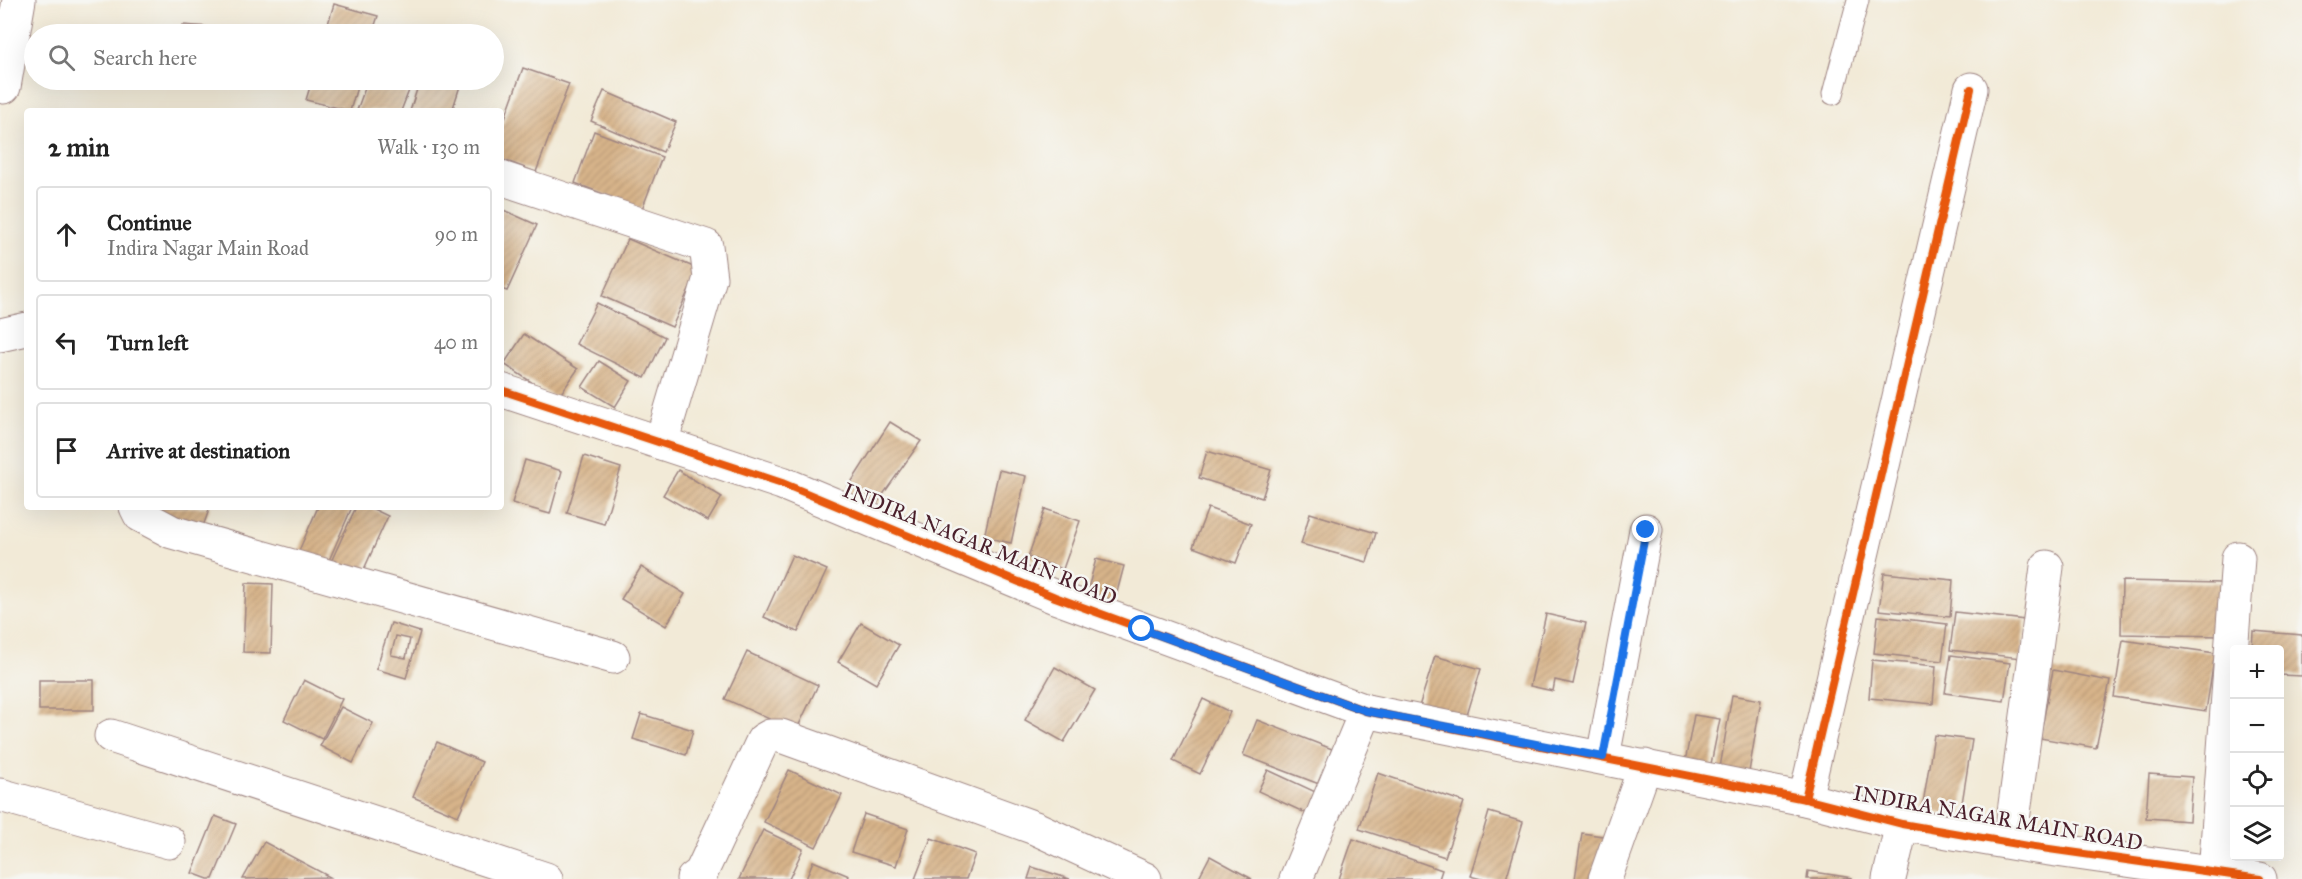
<!DOCTYPE html>
<meta charset="utf-8">
<style>
:root{--surface:#fff;--page:#f2f2f2;--text:#222;--muted:#767676;--line:#e0e0e0}
body{margin:0;font-family:"IM FELL Great Primer",serif;background:var(--page);color:var(--text)}
.controls{position:absolute;right:18px;bottom:18px;display:grid;overflow:hidden;border-radius:6px;box-shadow:0 6px 24px #0002}
.controls button{width:54px;height:54px;display:grid;place-items:center;padding:0;border:0;border-bottom:2px solid var(--line);background:var(--surface);color:var(--text);font:30px sans-serif}
.stop{position:absolute;width:18px;height:18px;margin:-14px;border:4px solid #1a73e8;border-radius:50%;background:#fff}
.stop.end{background:#1a73e8;border-color:#fff;box-shadow:0 2px 6px #0008}
.list{margin:0;padding:0;list-style:none}
h2{display:flex;justify-content:space-between;align-items:center;height:78px;margin:0;padding:0 24px;font-size:26px}
h2 small{font-size:20px;font-weight:400;color:var(--muted)}
.list li{display:grid;grid-template-columns:39px 1fr auto;gap:18px;align-items:center;box-sizing:border-box;height:96px;margin:0 12px 12px;padding:0 12px;border:2px solid var(--line);border-radius:6px}
.list b{display:block;font-size:22px;white-space:nowrap}
.list p{margin:0;font-size:20px;white-space:nowrap;color:var(--muted)}
.list em{font-size:20px;font-style:normal;color:var(--muted)}
.icon{flex:none;width:33px;height:33px;fill:none;stroke:currentColor;stroke-width:2;stroke-linecap:round;stroke-linejoin:round}
.map{position:relative;flex:none;width:2302px;height:879px;overflow:hidden}
.search{position:absolute;background:var(--surface);box-shadow:0 6px 24px #0002;left:24px;top:24px;width:480px;height:66px;display:flex;align-items:center;gap:15px;box-sizing:border-box;padding:0 21px;border-radius:33px;color:var(--muted);font-size:22px}
.panel{position:absolute;background:var(--surface);box-shadow:0 6px 24px #0002;left:24px;top:108px;width:480px;height:402px;border-radius:6px}
.map>svg:first-child{display:block}
.building{fill:url(#building-hatch);fill-rule:evenodd}
.lines{fill:none;stroke-linecap:round;stroke-linejoin:round}
.service-casing{stroke:#9e8481;stroke-width:23}
.minor-casing{stroke:#9e8481;stroke-width:35}
.service{stroke:#fff;stroke-width:21}
.minor{stroke:#fff;stroke-width:33}
.cycleway-casing{stroke:#f6f6f2;stroke-width:11}
.cycleway{stroke:#e8590c;stroke-width:8}
.route{stroke:#1a73e8;stroke-width:8}
.labels{text-anchor:middle;dominant-baseline:central;stroke-width:5;stroke-linejoin:round;paint-order:stroke}
.street-label{font-size:21px;fill:#4a1f2b;stroke:#f6f6f2}
</style>
<div class="map">
<svg width="2302" height="879" viewBox="0 0 2302 879">
<defs>
<pattern id="building-hatch" width="6" height="6" patternUnits="userSpaceOnUse" patternTransform="scale(1.5)"><rect width="6" height="6" fill="#d7b48a"/><path d="M-1 1l2-2M0 6l6-6M5 7l2-2" fill="none" stroke="#ba9a77"/></pattern>
</defs>
<rect width="100%" height="100%" fill="#f6f6f2"/>
<filter id="ink" filterUnits="userSpaceOnUse"><feTurbulence type="fractalNoise" baseFrequency=".0167" numOctaves="2"/><feDisplacementMap in="SourceGraphic" scale="12" xChannelSelector="R" yChannelSelector="G"/><feConvolveMatrix kernelMatrix="1 2 1 2 8 2 1 2 1" color-interpolation-filters="sRGB"/></filter>
<filter id="wash" filterUnits="userSpaceOnUse"><feTurbulence type="fractalNoise" baseFrequency=".008" numOctaves="4" result="noise"/><feDisplacementMap in="SourceGraphic" scale="24" xChannelSelector="R" yChannelSelector="G"/><feGaussianBlur stdDeviation="1.35" result="paint"/><feColorMatrix in="noise" values="0 0 0 0 0 0 0 0 0 0 0 0 0 0 0 0 0 1.4 0 .05"/><feComposite in="paint" operator="in"/></filter>
<g filter="url(#wash)">
<rect width="100%" height="100%" fill="#f2ead7"/>
<g id="blocks">
<g class="building">
<polygon points="334,4 378,16 372,34 325,34"/>
<polygon points="183,25 221,28 220,34 182,34"/>
<polygon points="523,68 569,84 536,172 501,159 501,129"/>
<polygon points="197,80 217,80 217,83 197,81"/>
<polygon points="312,80 359,80 350,111 306,100"/>
<polygon points="368,80 413,80 401,111 357,110"/>
<polygon points="420,80 439,80 460,86 452,111 410,111"/>
<polygon points="604,91 676,122 663,152 591,121"/>
<polygon points="594,131 662,157 642,209 575,183"/>
<polygon points="501,209 537,225 507,291 501,289"/>
<polygon points="628,239 698,269 672,327 602,296"/>
<polygon points="597,303 665,337 645,378 576,344"/>
<polygon points="524,334 578,369 557,399 504,364"/>
<polygon points="599,361 631,381 615,407 582,387"/>
<polygon points="890,422 921,441 877,503 843,495"/>
<polygon points="1207,451 1271,470 1262,498 1199,478"/>
<polygon points="584,456 621,468 604,524 567,513"/>
<polygon points="525,460 562,471 550,514 512,503"/>
<polygon points="678,470 722,497 708,521 663,495"/>
<polygon points="999,470 1026,476 1011,543 984,537"/>
<polygon points="162,507 210,507 202,529 159,513"/>
<polygon points="318,507 352,507 327,565 298,553"/>
<polygon points="356,507 369,507 388,516 360,578 330,564"/>
<polygon points="1208,508 1251,524 1236,563 1193,547"/>
<polygon points="1045,509 1080,521 1063,569 1028,557"/>
<polygon points="1310,513 1376,533 1367,562 1301,544"/>
<polygon points="792,555 827,570 798,632 764,617"/>
<polygon points="1096,559 1124,566 1113,607 1085,600"/>
<polygon points="641,567 685,594 666,626 621,599"/>
<polygon points="1884,573 1953,580 1950,617 1879,610"/>
<polygon points="2122,581 2222,583 2221,636 2121,634"/>
<polygon points="246,583 273,584 271,653 243,652"/>
<polygon points="1955,612 2025,620 2021,658 1950,650"/>
<polygon points="1546,614 1586,623 1573,684 1555,680 1553,691 1530,686"/>
<polygon points="1878,616 1947,624 1942,661 1874,653"/>
<path d="M 391,623 L 420,632 L 406,678 L 376,669 ZM 396,636 L 410,639 L 406,658 L 391,655 Z"/>
<polygon points="861,623 899,645 876,684 838,662"/>
<polygon points="2253,631 2302,635 2302,676 2280,675 2280,650 2252,650"/>
<polygon points="2123,640 2215,653 2206,711 2114,697"/>
<polygon points="747,652 818,685 796,731 725,699"/>
<polygon points="1951,655 2010,663 2004,701 1945,693"/>
<polygon points="1435,656 1481,669 1465,722 1417,713"/>
<polygon points="1872,660 1936,666 1933,704 1869,698"/>
<polygon points="1055,667 1095,690 1064,742 1025,720"/>
<polygon points="2053,670 2110,681 2096,748 2040,738"/>
<rect x="39" y="680" width="55" height="30"/>
<polygon points="304,680 342,699 322,739 284,720"/>
<polygon points="1732,695 1761,700 1748,778 1719,774"/>
<polygon points="1203,699 1230,712 1200,774 1173,761"/>
<polygon points="341,707 373,723 353,763 320,746"/>
<polygon points="641,714 693,730 686,755 633,739"/>
<polygon points="1694,715 1720,719 1710,769 1685,762"/>
<polygon points="1257,720 1332,749 1319,784 1243,755"/>
<polygon points="1934,735 1972,740 1960,816 1922,810"/>
<polygon points="437,742 482,762 458,816 413,797"/>
<polygon points="789,770 842,795 816,847 764,822"/>
<polygon points="1268,770 1322,795 1312,816 1258,791"/>
<polygon points="1378,773 1464,802 1445,857 1359,829"/>
<polygon points="2149,774 2192,777 2189,821 2146,818"/>
<polygon points="1489,812 1523,822 1506,879 1481,879 1470,876"/>
<polygon points="864,814 908,829 896,866 851,852"/>
<polygon points="215,816 236,824 213,879 208,879 192,873"/>
<polygon points="763,830 803,849 789,879 739,879"/>
<polygon points="1582,833 1609,837 1603,879 1575,879"/>
<polygon points="931,838 975,854 966,879 915,879"/>
<polygon points="1353,839 1442,870 1439,879 1339,879"/>
<polygon points="264,842 330,877 243,879"/>
<polygon points="1210,856 1252,879 1198,879"/>
<polygon points="813,861 849,876 848,879 806,879"/>
<polygon points="1032,867 1070,879 1028,879"/>
<polygon points="1808,871 1852,878 1852,879 1807,879"/>
</g>
</g>
</g>
<g filter="url(#ink)">
<use href="#blocks" fill-opacity="0" stroke="#9e8481" stroke-width="1.5"/>
<g class="lines">
<defs>
<polyline id="service" points="1833,94 1858,0"/>
<g id="minor">
<polyline points="4,87 19,0"/>
<polyline points="501,178 706,246 710,278 661,443"/>
<polyline points="0,335 27,329"/>
<polyline points="501,390 782,483 1055,597 1366,711 1805,799 1902,824 2028,846 2260,879"/>
<polyline points="136,507 140,515 172,532 613,657"/>
<polyline points="111,736 546,879"/>
<polyline points="1603,757 1646,530"/>
<polyline points="0,795 169,842"/>
<polyline points="1805,799 1971,89"/>
<polyline points="2010,842 2047,567"/>
<polyline points="2215,873 2238,558"/>
<polyline points="693,879 701,873 763,740 770,736 781,736 1035,828 1145,879"/>
<polyline points="1296,879 1366,711"/>
<polyline points="1605,879 1645,766"/>
<polyline points="1889,879 1902,824"/>
</g>
</defs>
<use href="#service" class="service-casing"/>
<use href="#minor" class="minor-casing"/>
<use href="#service" class="service"/>
<use href="#minor" class="minor"/>
<defs>
<g id="cycleway">
<polyline points="501,390 782,483 1055,597 1366,711 1805,799 1902,824 2028,846 2260,879"/>
<polyline points="1805,799 1971,89"/>
</g>
</defs>
<use href="#cycleway" class="cycleway-casing"/>
<use href="#cycleway" class="cycleway"/>
</g>
</g>
<g class="lines" filter="url(#ink)">
<polyline class="route" points="1142,629 1366,711 1603,757 1646,530"/>
</g>
<g class="labels">
<g class="street-label">
<text transform="translate(980 544) rotate(22)">INDIRA NAGAR MAIN ROAD</text>
<text transform="translate(1998 818) rotate(10)">INDIRA NAGAR MAIN ROAD</text>
</g>
</g>
</svg>
<div class="controls">
<button>+</button>
<button>−</button>
<button><svg class="icon" aria-label="locate" viewBox="0 0 24 24"><circle cx="12" cy="12" r="6"/><path d="M12 2v4M12 18v4M2 12h4M18 12h4"/></svg></button>
<button><svg class="icon" aria-label="layers" viewBox="0 0 24 24"><path d="M12 4l9 5-9 5-9-5zM3 14l9 5 9-5"/></svg></button>
</div>
<div class="stop" style="left:1142px;top:629px"></div>
<div class="stop end" style="left:1646px;top:530px"></div>
<div class="search"><svg class="icon" aria-label="search" viewBox="0 0 24 24"><circle cx="10" cy="10" r="6"/><path d="M15 15l6 6"/></svg>Search here</div>
<section class="panel">
<h2>2 min<small>Walk · 130 m</small></h2>
<ul class="list">
<li><svg class="icon" aria-label="ahead" viewBox="0 0 24 24"><path d="M12 20V5M6 11l6-6 6 6"/></svg><div><b>Continue</b><p>Indira Nagar Main Road</p></div><em>90 m</em></li>
<li><svg class="icon" aria-label="left" viewBox="0 0 24 24"><path d="M17 20v-9H6M10 6l-5 5 5 5"/></svg><div><b>Turn left</b></div><em>40 m</em></li>
<li><svg class="icon" aria-label="arrive" viewBox="0 0 24 24"><path d="M6 21V4h12l-3 4 3 4H6"/></svg><div><b>Arrive at destination</b></div></li>
</ul>
</section>
</div>
